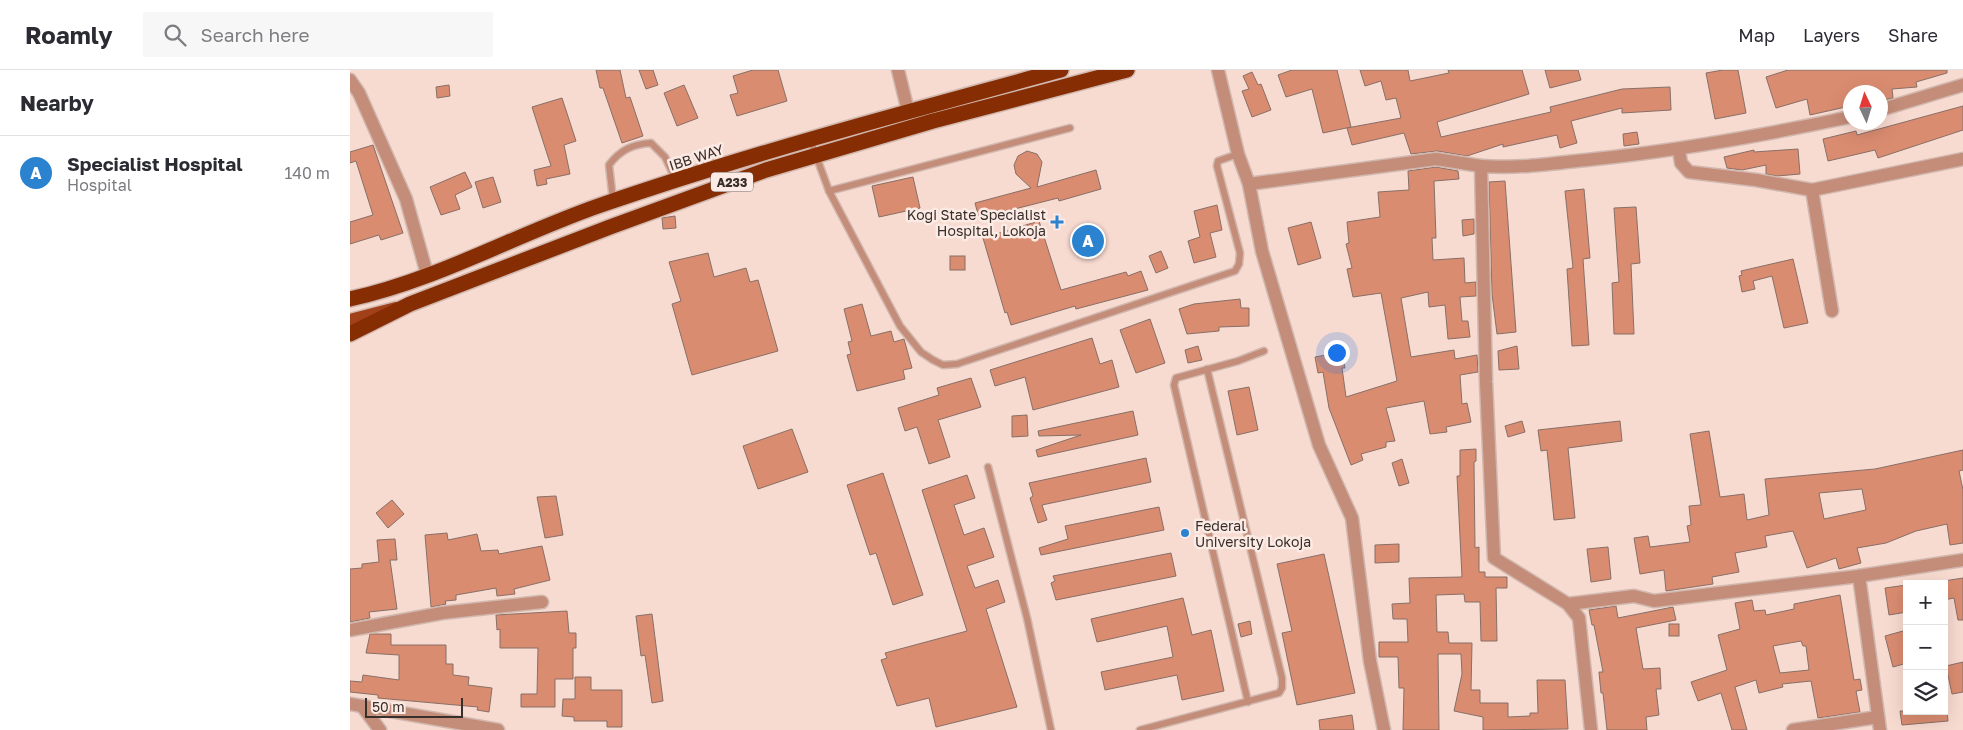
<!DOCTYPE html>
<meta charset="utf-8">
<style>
:root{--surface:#fff;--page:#f7f7f7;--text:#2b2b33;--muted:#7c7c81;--line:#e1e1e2;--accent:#2b83d0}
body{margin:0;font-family:"Golos Text",sans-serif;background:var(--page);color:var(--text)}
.controls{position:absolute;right:15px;bottom:15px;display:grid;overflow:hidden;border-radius:0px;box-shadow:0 5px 20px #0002}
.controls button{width:45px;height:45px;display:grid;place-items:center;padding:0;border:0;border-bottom:1px solid var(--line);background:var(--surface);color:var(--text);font:25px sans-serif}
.compass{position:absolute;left:1493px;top:15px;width:45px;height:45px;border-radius:50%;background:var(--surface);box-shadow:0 5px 20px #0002;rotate:356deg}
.scale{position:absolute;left:15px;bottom:12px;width:98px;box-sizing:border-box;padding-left:5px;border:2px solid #382e2a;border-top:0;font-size:14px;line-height:18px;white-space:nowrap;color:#382e2a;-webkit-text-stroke:4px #fceae4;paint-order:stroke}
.you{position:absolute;left:986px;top:282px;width:18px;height:18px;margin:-12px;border:4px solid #fff;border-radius:50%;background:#1a73e8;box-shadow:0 0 0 8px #1a73e833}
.badge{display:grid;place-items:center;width:32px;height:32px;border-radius:50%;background:var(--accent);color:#fff;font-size:16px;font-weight:700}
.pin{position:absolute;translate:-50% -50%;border:2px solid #fff;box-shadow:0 1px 5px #0006}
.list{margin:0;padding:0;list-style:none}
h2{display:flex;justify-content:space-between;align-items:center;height:65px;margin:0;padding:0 20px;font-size:21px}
h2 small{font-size:16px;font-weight:400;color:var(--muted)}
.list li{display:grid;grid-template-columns:32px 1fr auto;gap:15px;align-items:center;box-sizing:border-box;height:75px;padding:0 20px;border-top:1px solid var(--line)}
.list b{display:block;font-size:19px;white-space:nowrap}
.list p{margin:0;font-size:16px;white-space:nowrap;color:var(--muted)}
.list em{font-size:16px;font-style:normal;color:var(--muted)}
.icon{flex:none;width:28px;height:28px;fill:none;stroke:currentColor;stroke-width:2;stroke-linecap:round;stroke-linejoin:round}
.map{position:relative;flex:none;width:1613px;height:660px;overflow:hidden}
header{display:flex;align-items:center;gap:30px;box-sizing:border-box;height:70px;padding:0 25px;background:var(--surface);border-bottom:1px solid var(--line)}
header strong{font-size:24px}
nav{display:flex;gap:28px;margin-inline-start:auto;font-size:18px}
.search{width:350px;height:45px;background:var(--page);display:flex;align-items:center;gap:12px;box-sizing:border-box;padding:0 18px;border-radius:0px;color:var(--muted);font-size:19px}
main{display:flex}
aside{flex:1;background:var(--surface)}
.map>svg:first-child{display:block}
.building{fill:#da8c70;stroke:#886f67;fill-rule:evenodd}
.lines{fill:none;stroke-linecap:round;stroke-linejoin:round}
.lane-casing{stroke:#d1b8af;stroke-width:9}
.street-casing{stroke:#d1b8af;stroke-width:15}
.primary-casing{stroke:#d1b8af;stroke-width:15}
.highway-casing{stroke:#d1b8af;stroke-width:18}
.lane{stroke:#c48d79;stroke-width:6}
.street{stroke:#c48d79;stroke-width:12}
.primary{stroke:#a14019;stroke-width:12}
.highway{stroke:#862d03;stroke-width:15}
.poi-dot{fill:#2b83d0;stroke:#fceae4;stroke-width:2}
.labels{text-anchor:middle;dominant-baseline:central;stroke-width:5;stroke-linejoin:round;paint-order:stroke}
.shield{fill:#fceae4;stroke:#736662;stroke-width:1}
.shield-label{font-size:12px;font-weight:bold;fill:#382e2a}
.street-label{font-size:14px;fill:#382e2a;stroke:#fceae4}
.poi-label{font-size:14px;fill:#382e2a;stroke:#fceae4;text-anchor:end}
</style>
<header>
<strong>Roamly</strong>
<div class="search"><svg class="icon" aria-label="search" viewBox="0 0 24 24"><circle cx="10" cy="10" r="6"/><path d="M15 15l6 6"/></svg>Search here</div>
<nav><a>Map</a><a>Layers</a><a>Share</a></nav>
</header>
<main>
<aside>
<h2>Nearby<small></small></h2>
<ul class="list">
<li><span class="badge">A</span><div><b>Specialist Hospital</b><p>Hospital</p></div><em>140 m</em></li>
</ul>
</aside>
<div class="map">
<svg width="1613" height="660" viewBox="0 0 1613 660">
<rect width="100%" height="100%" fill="#f7dad0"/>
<g class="building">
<polygon points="246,0 270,0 276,28 280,27 293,66 272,73 253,18 250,18"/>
<polygon points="289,0 303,0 308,15 296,19"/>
<polygon points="403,0 428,0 437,31 387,46 380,25 388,23 383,6"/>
<polygon points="942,0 987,0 1001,57 973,63 962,19 936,27 928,5"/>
<polygon points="1010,0 1058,0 1060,11 1099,3 1098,0 1172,0 1179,24 1087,52 1091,67 1201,42 1200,37 1272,19 1320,17 1321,40 1272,43 1272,38 1221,51 1227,73 1210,78 1207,65 1153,77 1153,74 1117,86 1087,81 1061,84 1054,63 1002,75 997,58 1051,48 1046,28 1036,30 1031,11 1015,16"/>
<polygon points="1195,0 1228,0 1231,10 1200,18"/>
<polygon points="1373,0 1388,0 1396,43 1365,49 1356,3"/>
<polygon points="1438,0 1597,0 1597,3 1566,12 1567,17 1542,19 1543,28 1530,31 1530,22 1500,22 1500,36 1460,45 1457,29 1426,38 1416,7"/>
<polygon points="902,2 908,15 911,14 921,40 902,47 892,21 899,19 893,6"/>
<polygon points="99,15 100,26 87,28 86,17"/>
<polygon points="334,15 348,48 327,56 314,23"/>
<polygon points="212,28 226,71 214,75 220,104 196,109 197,114 187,116 184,100 201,96 182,37"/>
<polygon points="1613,36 1613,60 1528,88 1525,80 1478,91 1473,69 1506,61 1507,65"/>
<polygon points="1287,62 1289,74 1274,76 1273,64"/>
<polygon points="23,75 53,163 31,170 29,165 0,174 0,152 23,145 6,91 0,93 0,82"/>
<polygon points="1448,79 1450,104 1427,106 1416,104 1416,95 1392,100 1377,98 1374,87 1404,80 1404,82"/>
<polygon points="677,81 687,84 692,92 687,117 746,100 751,119 709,131 708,128 629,148 625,133 681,118 666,104 664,95 668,86"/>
<polygon points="1086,97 1108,101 1109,109 1084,111 1086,168 1082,168 1083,190 1114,188 1115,213 1126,212 1126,226 1110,227 1112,251 1118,251 1120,267 1098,269 1095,235 1079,237 1078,222 1051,228 1061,287 1104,280 1105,289 1127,285 1128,302 1110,305 1112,334 1117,333 1121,352 1096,357 1097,362 1080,364 1074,331 1036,338 1045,371 1036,372 1036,377 1011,384 1013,390 1001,395 979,338 973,302 968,303 965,287 992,282 995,298 992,298 996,327 1047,311 1031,223 1003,227 997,199 1002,198 996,174 999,173 997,152 1030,147 1028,122 1059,120 1058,101"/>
<polygon points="115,102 122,117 105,125 110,139 91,145 80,117"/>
<polygon points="143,107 151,132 133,138 125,112"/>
<polygon points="563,107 570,138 529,147 522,116"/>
<polygon points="1155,111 1166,262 1147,264 1142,224 1139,112"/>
<polygon points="1234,119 1240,188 1233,189 1239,275 1222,276 1217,199 1223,198 1215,121"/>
<polygon points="867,135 872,160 860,163 866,187 844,193 838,171 850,167 844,141"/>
<polygon points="1286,137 1290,193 1281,194 1284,264 1264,264 1262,213 1269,212 1264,138"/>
<polygon points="325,146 326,158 313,159 312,148"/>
<polygon points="1124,149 1124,164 1113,166 1112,150"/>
<polygon points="689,151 711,220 776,202 778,206 791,201 798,220 726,239 725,236 661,255 657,242 655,243 633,168"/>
<polygon points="961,152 971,188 948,195 938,158"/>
<polygon points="811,181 818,198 806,203 799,186"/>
<polygon points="358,183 364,207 396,198 400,212 408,210 428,281 342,305 322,234 331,231 319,192"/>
<rect x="600" y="186" width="15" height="14"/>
<polygon points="1443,189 1458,253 1434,258 1422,206 1403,211 1405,219 1392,222 1389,206 1392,205 1391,201"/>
<polygon points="890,229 891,238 899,238 899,256 869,257 869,261 837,264 829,239 844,234"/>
<polygon points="512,234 521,266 541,261 544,272 554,269 562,298 553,300 555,309 507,321 497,285 501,284 498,272 502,271 494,239"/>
<polygon points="800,249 815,293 786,303 770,260"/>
<polygon points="742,268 750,294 762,290 769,317 683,340 675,307 645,316 640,300"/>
<polygon points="848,276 852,290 838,293 835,280"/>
<polygon points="1167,276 1169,299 1149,300 1148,281"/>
<polygon points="621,308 631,337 588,350 600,387 579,394 567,357 555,361 548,338 589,325 587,318"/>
<polygon points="899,317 908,360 887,365 878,321"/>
<polygon points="783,341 788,365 688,387 686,380 731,365 689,366 688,361"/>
<polygon points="677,345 678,366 662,367 662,346"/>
<polygon points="1172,351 1175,362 1158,367 1155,356"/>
<polygon points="1270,351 1272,371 1218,378 1225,448 1204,450 1197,380 1191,381 1188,360"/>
<polygon points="442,359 458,402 408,419 393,376"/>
<path d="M 1359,361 L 1370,427 L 1394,424 L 1397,450 L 1419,445 L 1415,409 L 1525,399 L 1613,380 L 1613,400 L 1609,401 L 1613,420 L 1613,473 L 1600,475 L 1597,454 L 1566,461 L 1536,473 L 1507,478 L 1511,493 L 1489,499 L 1486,488 L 1457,498 L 1443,461 L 1415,466 L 1417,477 L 1385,483 L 1389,502 L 1362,507 L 1363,514 L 1316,521 L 1314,500 L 1290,504 L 1284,468 L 1298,466 L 1300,477 L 1340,472 L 1337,456 L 1341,455 L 1339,436 L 1351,435 L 1340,364 ZM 1512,419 L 1516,440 L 1474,449 L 1469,423 Z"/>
<polygon points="1126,379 1126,391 1124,392 1125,478 1129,477 1129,502 1135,502 1135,507 1157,507 1157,518 1146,518 1147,571 1131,571 1130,532 1115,532 1114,524 1086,525 1087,562 1098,562 1099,573 1122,573 1121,620 1130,620 1130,633 1158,633 1158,647 1180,646 1180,643 1188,643 1187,610 1215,610 1218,659 1133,660 1133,647 1104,641 1112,604 1111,584 1088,584 1089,660 1053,660 1054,618 1049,618 1048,587 1029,587 1029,572 1058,572 1057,549 1043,549 1042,534 1060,533 1059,508 1112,507 1107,406 1110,406 1110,380"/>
<polygon points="796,388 801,412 692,435 697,450 688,453 680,428 683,426 679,413"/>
<polygon points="1052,389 1059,413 1049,416 1042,393"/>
<polygon points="533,403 573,525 543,535 526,483 520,485 497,415"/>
<polygon points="617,405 625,428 604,435 614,465 634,458 644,487 617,496 625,518 648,510 655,532 636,539 667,637 586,657 579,628 547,636 531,590 537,588 535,583 617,561 572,420"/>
<polygon points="206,426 213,465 195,468 187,427"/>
<polygon points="42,430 54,444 38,458 26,443"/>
<polygon points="809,437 814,460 691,485 689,478 718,469 715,456"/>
<polygon points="97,463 98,470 127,464 131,481 148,480 149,484 192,476 200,510 164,519 165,524 147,526 146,518 106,525 106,530 95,531 96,534 81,537 75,465"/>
<polygon points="45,469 47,490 40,490 47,539 19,542 20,548 0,552 0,499 12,498 12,494 29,492 27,470"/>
<polygon points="1049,474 1049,492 1025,493 1025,475"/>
<polygon points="1258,477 1261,509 1241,512 1237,479"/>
<polygon points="821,483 826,506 706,530 701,513 705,511 703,506"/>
<polygon points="974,484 1005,623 947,635 932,563 942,561 927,494"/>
<polygon points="1613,508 1613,550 1608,550 1604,528 1594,530 1594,511"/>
<polygon points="1557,515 1557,542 1539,545 1535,518"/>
<path d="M 1490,525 L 1504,610 L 1510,609 L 1512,620 L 1506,621 L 1510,642 L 1468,648 L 1461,611 L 1432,614 L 1433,617 L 1409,623 L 1406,610 L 1385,617 L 1397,660 L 1382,660 L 1371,623 L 1348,631 L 1341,612 L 1377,600 L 1368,565 L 1390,559 L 1385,533 L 1402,530 L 1404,541 L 1415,540 L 1416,545 L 1444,539 L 1444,534 ZM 1451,571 L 1453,576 L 1456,576 L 1459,600 L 1430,603 L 1423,576 Z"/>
<polygon points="833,528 842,565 861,560 874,621 832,630 827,605 755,620 751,602 823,587 817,556 747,572 741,549"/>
<polygon points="1266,536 1268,548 1323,537 1326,550 1286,558 1293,599 1310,598 1311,619 1306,619 1309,645 1296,647 1297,660 1257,660 1253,623 1251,623 1249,602 1253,602 1244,555 1242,555 1239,540"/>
<polygon points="217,541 219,563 226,563 226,578 223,578 223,609 205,609 205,637 171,637 171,624 187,624 188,578 150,578 150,559 147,560 146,545"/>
<polygon points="302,544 313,631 302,633 295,585 291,586 286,546"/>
<polygon points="900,551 902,564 891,567 888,554"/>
<rect x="1319" y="554" width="10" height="12"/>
<polygon points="1553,561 1557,573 1557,593 1543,597 1535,566"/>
<polygon points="20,564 41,564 41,575 96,575 96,594 103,594 103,605 119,607 118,615 142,618 139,642 127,640 128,637 28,628 28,625 0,622 0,611 12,612 13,605 49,610 49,585 16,583"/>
<polygon points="1613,592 1613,622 1602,624 1596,596"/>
<polygon points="225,607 241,607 241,620 272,620 272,657 257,657 257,651 224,651 224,647 212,646 213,629 225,629"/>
<polygon points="1550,641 1597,641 1598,651 1552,655"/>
<polygon points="1002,645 1004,660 970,660 969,650"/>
</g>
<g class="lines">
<defs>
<g id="lane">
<polyline points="460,69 479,121 550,256 571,282 583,290 593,295 607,294 885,201 889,194 890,183 867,96 868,91 888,84"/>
<polyline points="479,121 720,58"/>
<path d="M 263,130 L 259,95 C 270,80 283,74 301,73 L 315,87 L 326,110"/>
<polyline points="638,397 677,548 701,660"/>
<polyline points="898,632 824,315 826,308 888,291 914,281"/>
<polyline points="790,660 929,623 932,618 932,608 857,299"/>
</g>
<g id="street">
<polyline points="548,0 558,41"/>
<polyline points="868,0 888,84 899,114 912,181 969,375 1002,448 1020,591 1034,660"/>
<polyline points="0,10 9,23 56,129 77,204"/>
<polyline points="1530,40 1613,15"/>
<polyline points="1329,80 1331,93 1339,102 1406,110 1462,120 1613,89"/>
<polyline points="899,114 1086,89 1131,96"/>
<polyline points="1462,120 1482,241"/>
<polyline points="1509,506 1530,660"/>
<polyline points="1218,534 1284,526 1304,531 1509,506 1613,490"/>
<polyline points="0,560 92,543 192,532"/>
<polyline points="0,634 148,660"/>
<polyline points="12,636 30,660"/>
<path d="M 1241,660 L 1229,548 L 1218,534 L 1144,488 L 1136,312 L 1131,96 C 1169,99 1207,93 1245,89 C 1331,80 1415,65 1500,47"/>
<polyline points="1443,660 1528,647"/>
</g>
<polyline id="primary" points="0,250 46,238"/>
<g id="highway">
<path d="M 0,229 C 87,210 167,164 251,135 C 402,83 556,42 711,0"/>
<polyline points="0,264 60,234 260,157 416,100 583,51 777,0"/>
</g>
</defs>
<use href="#lane" class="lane-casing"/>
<use href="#street" class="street-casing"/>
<use href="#primary" class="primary-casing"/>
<use href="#highway" class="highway-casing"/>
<use href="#lane" class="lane"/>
<use href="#street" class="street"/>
<use href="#primary" class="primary"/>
<use href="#highway" class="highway"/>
</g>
<g class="poi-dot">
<path d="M704.5 144.5h5v5h5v5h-5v5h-5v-5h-5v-5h5z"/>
<circle cx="835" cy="463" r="5"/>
</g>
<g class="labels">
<rect class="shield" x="361" y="102.5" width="42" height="19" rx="4"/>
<g class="shield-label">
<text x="382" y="112">A233</text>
</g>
<g class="street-label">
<text transform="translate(346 87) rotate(-18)">IBB WAY</text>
</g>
<g class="poi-label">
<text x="696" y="144">Kogi State Specialist<tspan x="696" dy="16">Hospital, Lokoja</tspan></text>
<text x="845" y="455" text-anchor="start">Federal<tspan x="845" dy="16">University Lokoja</tspan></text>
</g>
</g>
</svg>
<div class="controls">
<button>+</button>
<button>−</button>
<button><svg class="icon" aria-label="layers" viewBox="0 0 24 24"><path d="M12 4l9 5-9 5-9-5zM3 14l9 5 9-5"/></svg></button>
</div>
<svg class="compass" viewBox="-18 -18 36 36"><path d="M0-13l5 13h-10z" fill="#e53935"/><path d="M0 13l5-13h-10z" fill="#7c7c81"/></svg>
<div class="scale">50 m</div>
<div class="you"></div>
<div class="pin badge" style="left:738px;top:171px">A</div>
</div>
</main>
